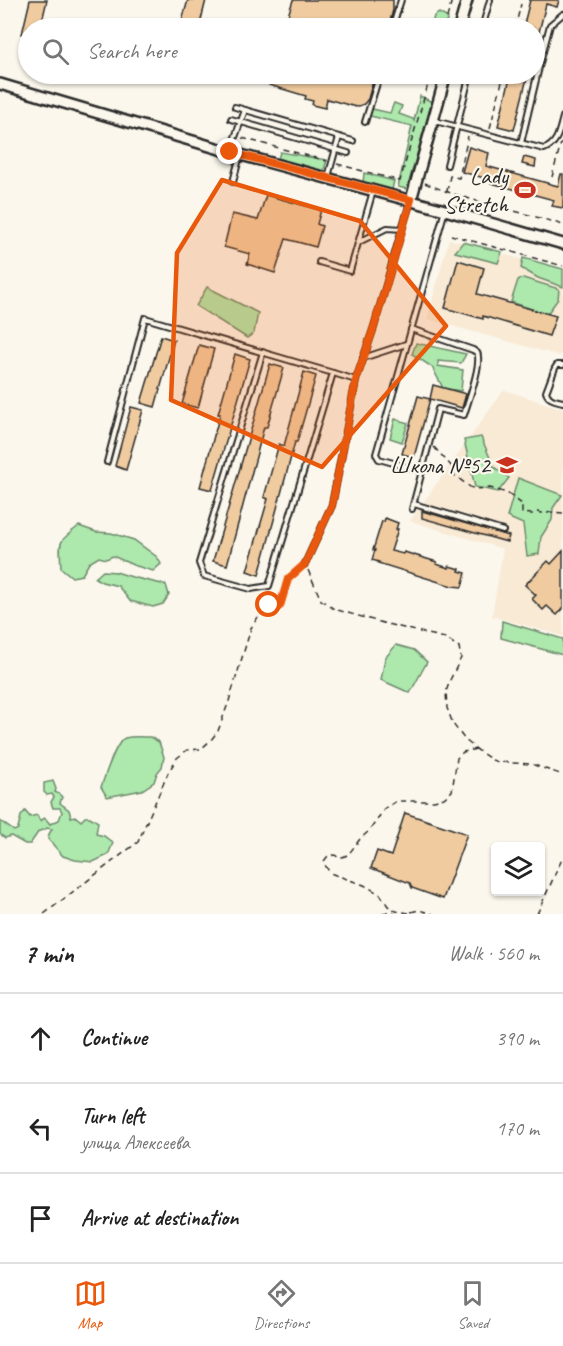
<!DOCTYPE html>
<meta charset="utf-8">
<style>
:root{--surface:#fff;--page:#f6f6f6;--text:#222;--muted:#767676;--line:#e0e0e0;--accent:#ea580c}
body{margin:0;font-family:Caveat,sans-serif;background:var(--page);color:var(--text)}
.controls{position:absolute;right:18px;bottom:18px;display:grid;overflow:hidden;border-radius:6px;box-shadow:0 2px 4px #0004}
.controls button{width:54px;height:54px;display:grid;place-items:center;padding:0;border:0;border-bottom:2px solid var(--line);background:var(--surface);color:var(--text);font:30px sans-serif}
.stop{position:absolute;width:18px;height:18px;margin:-14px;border:4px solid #ea580c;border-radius:50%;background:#fff}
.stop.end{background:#ea580c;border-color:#fff;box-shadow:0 2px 6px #0008}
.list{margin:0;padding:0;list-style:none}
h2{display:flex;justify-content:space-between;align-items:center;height:78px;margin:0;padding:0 24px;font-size:26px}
h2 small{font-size:20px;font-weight:400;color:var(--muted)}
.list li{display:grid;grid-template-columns:39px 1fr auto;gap:18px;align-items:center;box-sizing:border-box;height:90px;padding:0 24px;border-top:2px solid var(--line)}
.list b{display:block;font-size:22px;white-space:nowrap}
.list p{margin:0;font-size:20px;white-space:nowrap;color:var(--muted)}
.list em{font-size:20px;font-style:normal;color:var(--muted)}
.icon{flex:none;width:33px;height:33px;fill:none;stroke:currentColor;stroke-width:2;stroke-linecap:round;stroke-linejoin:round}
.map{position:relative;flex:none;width:563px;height:914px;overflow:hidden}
.search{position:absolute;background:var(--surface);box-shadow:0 2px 4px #0004;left:18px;right:18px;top:18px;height:66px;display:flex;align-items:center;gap:15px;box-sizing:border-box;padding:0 21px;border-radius:33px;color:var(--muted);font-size:22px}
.sheet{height:348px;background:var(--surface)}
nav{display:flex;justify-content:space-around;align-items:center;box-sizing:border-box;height:84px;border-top:2px solid var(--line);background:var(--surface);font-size:16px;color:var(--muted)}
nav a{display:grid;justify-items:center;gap:3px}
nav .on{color:var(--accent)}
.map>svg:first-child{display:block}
.built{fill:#f8ead5}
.green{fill:#ade8ad;stroke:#6c8a6c;stroke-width:1.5}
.building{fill:#f0cba0;stroke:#2b2b2b;stroke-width:1.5}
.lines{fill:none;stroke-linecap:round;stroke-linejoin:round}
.service-casing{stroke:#2b2b2b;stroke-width:8}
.tertiary-casing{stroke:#2b2b2b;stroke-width:14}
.path{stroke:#2b2b2b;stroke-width:1.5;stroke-dasharray:6 4.5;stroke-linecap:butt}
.service{stroke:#fbf7ec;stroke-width:4}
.tertiary{stroke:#fbf7ec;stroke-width:9}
.route{stroke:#ea580c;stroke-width:8}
.marked{fill:#e8590c;fill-opacity:0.2;stroke:#e8590c;stroke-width:4.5;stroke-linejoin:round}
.labels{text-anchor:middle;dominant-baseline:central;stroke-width:4.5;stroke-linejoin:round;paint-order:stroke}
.poi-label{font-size:24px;fill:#2b2b2b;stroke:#fbf7ec;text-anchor:end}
</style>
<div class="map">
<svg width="563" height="914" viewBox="0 0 563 914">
<rect width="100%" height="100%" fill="#fbf7ec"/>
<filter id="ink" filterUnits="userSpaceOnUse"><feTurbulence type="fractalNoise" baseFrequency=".0167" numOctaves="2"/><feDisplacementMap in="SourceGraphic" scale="12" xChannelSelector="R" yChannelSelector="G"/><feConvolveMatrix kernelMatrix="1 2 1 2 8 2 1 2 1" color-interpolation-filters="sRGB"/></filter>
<g filter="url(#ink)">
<g class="built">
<polygon points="449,239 563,271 563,346 560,356 427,319"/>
<polygon points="504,390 563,409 563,636 492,616 503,549 410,521"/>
</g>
<g class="green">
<polygon points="439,13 448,18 444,28 431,28 434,16"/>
<polygon points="420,96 432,102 407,189 398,187 412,126 370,116 372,109 390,113 394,103 402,106 399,114 413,119 414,121"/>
<polygon points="280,152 327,160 323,174 278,159"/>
<polygon points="364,173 394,181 391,194 363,183"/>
<polygon points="463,242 502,252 498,263 455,252"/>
<polygon points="523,258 563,269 563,287 538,278 521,268"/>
<polygon points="523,278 559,289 558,299 547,314 511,302 518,280"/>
<polygon points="207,287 258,313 254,333 247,338 196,306"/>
<polygon points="416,343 466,354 461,363 438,361 438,366 463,370 461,391 443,388 432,367 412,354"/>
<polygon points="395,419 408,423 402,442 390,438"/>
<polygon points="481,437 494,467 509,478 498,492 475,487 464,440"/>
<polygon points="518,478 562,495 553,508 552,520 541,537 539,554 527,556 523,524 507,517"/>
<path d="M 79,526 L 96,532 L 111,533 L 134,540 L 157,557 L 161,564 L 153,571 L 133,565 L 113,556 L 106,559 L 99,557 L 89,563 L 82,575 L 72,577 L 61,568 C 60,541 56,543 79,526 Z"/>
<polygon points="103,571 116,572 132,577 166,585 169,595 163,604 153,607 130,601 118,586 102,582 95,578"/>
<polygon points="502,621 563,639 563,655 501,638"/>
<polygon points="396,645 414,650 427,662 410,693 381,680 385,658"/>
<path d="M 150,737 L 159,742 L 164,757 L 162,767 L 157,773 L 154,782 L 142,790 L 107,797 L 101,787 C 105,777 115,742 125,738 C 132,736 143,737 150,737 Z"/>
<polygon points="53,781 56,789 55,792 59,794 62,797 60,803 69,810 71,817 75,816 81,821 85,817 90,817 98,822 96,834 104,836 113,843 108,855 93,862 75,860 63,856 48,839 49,834 52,829 47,828 44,830 39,831 30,844 25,844 11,836 5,838 0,834 0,821 14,831 18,829 21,816 25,811 30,817 37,815 40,821 45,818 50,824 59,820 62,812 60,808 53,808 51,802 54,797 52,794 47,795 44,792 44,783"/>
</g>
<g class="building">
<polygon points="30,0 47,0 42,21 63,26 62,28 28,28 28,36 22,34"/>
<polygon points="188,0 206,0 199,28 180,28"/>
<polygon points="293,0 393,0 393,10 388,28 278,28 281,20 286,22"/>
<polygon points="530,0 559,0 557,7 546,4 537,40 534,40 534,28 523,28"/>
<polygon points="272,74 375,74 368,99 364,104 356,107 327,99 325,108 312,105 313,101 305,99 306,96 269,85"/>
<polygon points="511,74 528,74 514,130 498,126"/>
<polygon points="469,147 489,153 486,166 558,186 561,174 563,174 563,208 552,206 554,200 491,183 492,180 462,172"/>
<polygon points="524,157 536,160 535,167 522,164"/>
<polygon points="266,195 321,210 317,224 322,226 316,247 286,239 275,273 247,264 250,254 224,247 232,214 258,220"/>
<polygon points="458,260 484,268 477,294 556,316 549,336 483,316 483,319 445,308"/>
<polygon points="161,336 174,340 155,407 141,403"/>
<polygon points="199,345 214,349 198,408 182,404"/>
<polygon points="235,354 250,359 212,490 200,487 220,414 218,414"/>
<polygon points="270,364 284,368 267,427 264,427 227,565 213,561"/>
<polygon points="304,372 316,376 297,442 295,442 259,575 247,571 268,499 264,497 279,444 284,446"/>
<polygon points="433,385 466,394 462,408 430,399"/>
<polygon points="418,396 430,399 414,457 402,454"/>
<polygon points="131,407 143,410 126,470 115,466"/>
<polygon points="422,511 509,536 507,542 422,518"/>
<polygon points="385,518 398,523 396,529 398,529 391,551 403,554 404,552 437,562 436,564 449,568 449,566 460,569 459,571 466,573 462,587 452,586 378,563 379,562 372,560 375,550 373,550 382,521 384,522"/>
<polygon points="563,551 563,609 557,615 547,606 543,610 532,599 536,595 525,585 548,561 551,564"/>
<polygon points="405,813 467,834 443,899 412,888 410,883 371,868 377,851 391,856"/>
</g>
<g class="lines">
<defs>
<g id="service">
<polyline points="392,28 401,0"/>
<polyline points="482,28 490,0"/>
<polyline points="235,107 353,141"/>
<polyline points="231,119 348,153"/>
<path d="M 435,121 L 544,149 C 558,144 559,131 563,117"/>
<polyline points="365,122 379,77 385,74"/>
<polyline points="521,143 540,63 550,25 563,14"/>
<polyline points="230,151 245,110"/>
<polyline points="447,165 470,74"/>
<polyline points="328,177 339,137"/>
<polyline points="233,182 240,155"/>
<polyline points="359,242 387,228 402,229 411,200"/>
<polyline points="319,262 350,271 373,191"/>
<path d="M 411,329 L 473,350 C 477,353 478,352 478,357 C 480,370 468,401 464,415 L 438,409 L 422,471 L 379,459 L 376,454 L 445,210"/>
<polyline points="263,352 199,563 204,576 251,589 269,586 333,373 356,380"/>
<polyline points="363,358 406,344"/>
<path d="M 563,365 L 557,365 L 555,368 L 546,392 C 549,400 555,400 563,402"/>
<polyline points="107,462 145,318 333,373"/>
<polyline points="414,504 503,531"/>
<polyline points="412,509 422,471"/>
<polyline points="305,564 332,505 356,380 374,327 402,229"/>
</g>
<g id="tertiary">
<polyline points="459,28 467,0"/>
<polyline points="0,84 230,152 445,210 563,244"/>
<polyline points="411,200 446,74"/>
</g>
</defs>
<use href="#service" class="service-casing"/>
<use href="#tertiary" class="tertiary-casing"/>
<g class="path">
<polyline points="444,28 452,0"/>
<polyline points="515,28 521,4"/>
<polyline points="490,128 504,74"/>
<polyline points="242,138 327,161"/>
<polyline points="337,164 400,181 431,74"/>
<polyline points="552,177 561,143"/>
<path d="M 425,183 C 469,202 517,210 563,225"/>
<polyline points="447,191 450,176 459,178 468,136"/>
<polyline points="451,235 563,266"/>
<polyline points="434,447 453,468 454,475 470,487 475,489 490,488 507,493 522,504 522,513 532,514 538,512 546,514 550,512 563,513"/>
<polyline points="308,570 321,600 334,609 383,623 445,638 459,647 461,658 450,680 446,692 447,708 453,724 465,740 480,752 492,760 498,762 531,764 563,775"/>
<polyline points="411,912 419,910 433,914"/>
<polyline points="409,913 396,911 388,906 380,894 364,885 330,873 325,865 324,861 328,856 335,855 339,858 348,855 360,839 370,830 385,808 397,801 434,801 444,798 452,791 457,758 463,752 476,749"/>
<polyline points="44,914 138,842 168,773 177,758 187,750 201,749 211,740 218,731 229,701 251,628 265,606 269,605 277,608 280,606 288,579 302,567"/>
<polyline points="383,914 387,912 395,914"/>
<polyline points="537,914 563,857"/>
</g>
<use href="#service" class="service"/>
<use href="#tertiary" class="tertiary"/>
</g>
</g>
<g class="lines" filter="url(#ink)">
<polyline class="route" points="230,152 411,200 374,327 356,380 332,505 305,564 288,579 280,606 277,608 269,605"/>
</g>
<path class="marked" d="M 222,180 L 360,221 L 446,326 L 322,467 L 171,400 L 177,253 Z"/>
<defs>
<symbol id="stadium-bare" viewBox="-9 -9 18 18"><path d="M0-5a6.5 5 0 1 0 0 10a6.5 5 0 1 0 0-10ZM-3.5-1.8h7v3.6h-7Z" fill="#c8321e" stroke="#fbf7ec" stroke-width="2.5" paint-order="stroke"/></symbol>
<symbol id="school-bare" viewBox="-9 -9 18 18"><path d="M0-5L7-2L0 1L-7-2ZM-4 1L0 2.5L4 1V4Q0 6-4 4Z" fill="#c8321e" stroke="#fbf7ec" stroke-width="2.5" paint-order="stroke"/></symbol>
</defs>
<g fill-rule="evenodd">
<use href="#stadium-bare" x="510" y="175" width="30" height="30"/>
<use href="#school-bare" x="492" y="450" width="30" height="30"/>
</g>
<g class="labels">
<g class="poi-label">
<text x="508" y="176">Lady<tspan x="508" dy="28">Stretch</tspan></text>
<text x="490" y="465">Школа №52</text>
</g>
</g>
</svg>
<div class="controls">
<button><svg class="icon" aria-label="layers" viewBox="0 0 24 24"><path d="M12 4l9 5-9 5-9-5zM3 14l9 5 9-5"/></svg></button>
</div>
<div class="stop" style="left:269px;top:605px"></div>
<div class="stop end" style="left:230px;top:152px"></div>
<div class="search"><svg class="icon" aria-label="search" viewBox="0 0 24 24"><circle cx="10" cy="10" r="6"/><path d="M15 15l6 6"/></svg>Search here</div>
</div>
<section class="sheet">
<h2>7 min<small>Walk · 560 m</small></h2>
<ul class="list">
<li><svg class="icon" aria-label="ahead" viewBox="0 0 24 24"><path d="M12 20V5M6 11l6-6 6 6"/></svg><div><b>Continue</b></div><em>390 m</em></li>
<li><svg class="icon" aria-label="left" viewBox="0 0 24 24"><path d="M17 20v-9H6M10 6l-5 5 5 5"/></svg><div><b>Turn left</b><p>улица Алексеева</p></div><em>170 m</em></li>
<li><svg class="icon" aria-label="arrive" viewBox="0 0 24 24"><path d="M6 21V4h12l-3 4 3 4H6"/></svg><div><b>Arrive at destination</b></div></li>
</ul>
</section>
<nav>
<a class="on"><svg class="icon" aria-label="map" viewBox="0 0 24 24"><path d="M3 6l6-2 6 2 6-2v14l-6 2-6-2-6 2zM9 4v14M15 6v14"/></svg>Map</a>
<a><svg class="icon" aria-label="directions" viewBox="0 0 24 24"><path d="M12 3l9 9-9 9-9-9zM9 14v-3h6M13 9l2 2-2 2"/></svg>Directions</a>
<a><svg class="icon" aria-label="saved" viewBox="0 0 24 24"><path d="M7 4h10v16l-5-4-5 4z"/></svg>Saved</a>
</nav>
